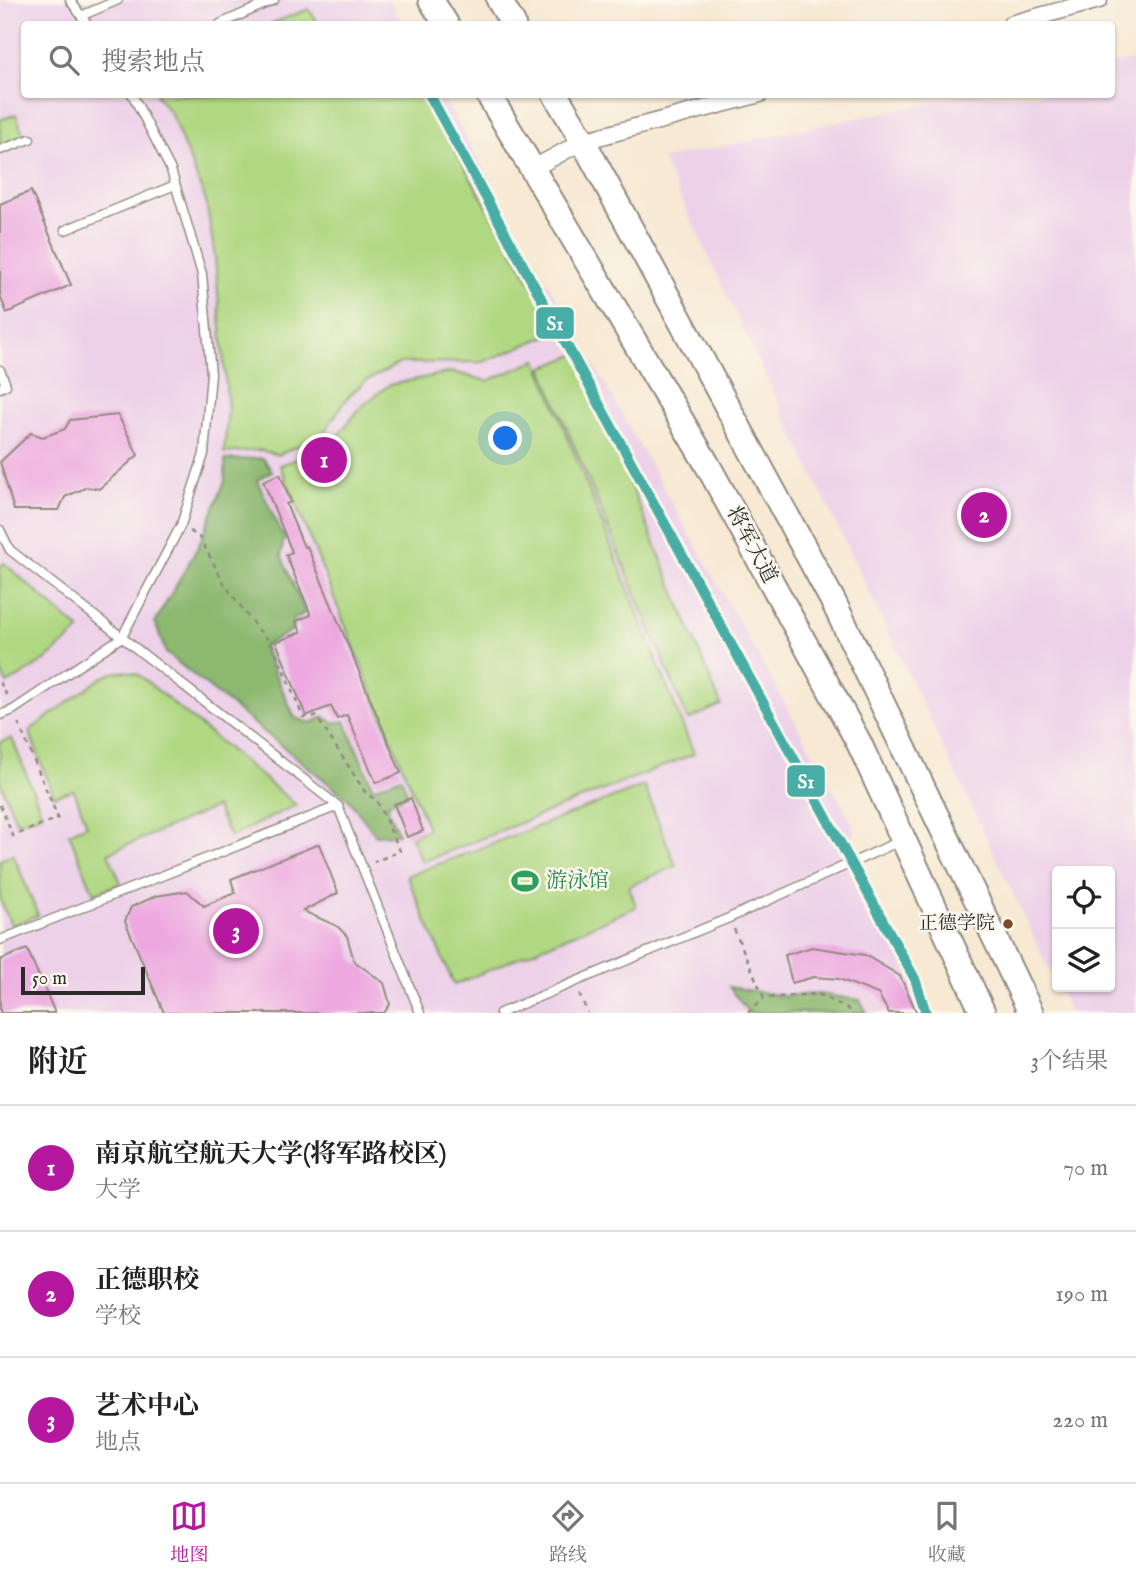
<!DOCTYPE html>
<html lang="zh">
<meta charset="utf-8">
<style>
:root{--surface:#fff;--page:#f2f2f2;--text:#222;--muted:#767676;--line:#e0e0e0;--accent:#b5179e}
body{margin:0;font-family:"IM FELL English","Noto Serif SC",serif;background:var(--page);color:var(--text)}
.controls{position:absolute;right:21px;bottom:21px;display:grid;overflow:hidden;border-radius:7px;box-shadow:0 2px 5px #0004}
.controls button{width:63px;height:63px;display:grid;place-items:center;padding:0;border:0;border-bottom:2px solid var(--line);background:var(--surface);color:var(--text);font:35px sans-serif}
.scale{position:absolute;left:21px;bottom:18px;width:124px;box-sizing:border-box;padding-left:7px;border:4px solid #2b2b2b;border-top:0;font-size:19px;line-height:24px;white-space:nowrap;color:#2b2b2b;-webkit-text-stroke:5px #fbf7ec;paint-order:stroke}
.you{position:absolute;left:506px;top:439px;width:24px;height:24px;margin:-18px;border:5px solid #fff;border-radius:50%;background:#1a73e8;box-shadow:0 0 0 10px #1a73e833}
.badge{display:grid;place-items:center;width:46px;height:46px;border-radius:50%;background:var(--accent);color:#fff;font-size:23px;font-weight:700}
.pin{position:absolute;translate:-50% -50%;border:4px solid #fff;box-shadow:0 2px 7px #0006}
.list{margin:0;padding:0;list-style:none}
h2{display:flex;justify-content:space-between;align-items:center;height:91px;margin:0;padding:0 28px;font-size:30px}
h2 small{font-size:23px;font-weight:400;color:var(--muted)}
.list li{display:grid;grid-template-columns:46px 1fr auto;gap:21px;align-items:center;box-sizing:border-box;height:126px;padding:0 28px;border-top:2px solid var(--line)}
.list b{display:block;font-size:26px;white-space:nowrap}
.list p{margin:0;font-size:23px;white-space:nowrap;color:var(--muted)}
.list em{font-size:23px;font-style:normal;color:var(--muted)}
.icon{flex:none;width:38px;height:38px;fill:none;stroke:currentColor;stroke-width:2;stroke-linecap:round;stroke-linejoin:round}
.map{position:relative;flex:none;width:1136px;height:1013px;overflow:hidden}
.search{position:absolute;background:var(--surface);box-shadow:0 2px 5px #0004;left:21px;right:21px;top:21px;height:77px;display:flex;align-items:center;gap:18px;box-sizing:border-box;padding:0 24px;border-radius:7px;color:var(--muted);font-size:26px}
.sheet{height:469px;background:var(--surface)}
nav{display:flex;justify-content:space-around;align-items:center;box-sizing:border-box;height:98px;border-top:2px solid var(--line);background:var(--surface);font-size:19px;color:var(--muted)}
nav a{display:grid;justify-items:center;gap:4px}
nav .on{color:var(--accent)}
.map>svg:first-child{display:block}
.built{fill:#edd1e9}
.green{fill:#b0d882;stroke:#6e8256;stroke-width:2}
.forest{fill:#8cb870;stroke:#5c724e;stroke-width:2}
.building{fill:#eda8e0}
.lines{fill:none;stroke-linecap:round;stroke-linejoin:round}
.service-casing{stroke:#918a7f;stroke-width:11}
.minor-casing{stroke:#918a7f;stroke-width:19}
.primary-casing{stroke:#918a7f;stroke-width:28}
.path{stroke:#918a7f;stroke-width:2.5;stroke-dasharray:5 5;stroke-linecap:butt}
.service{stroke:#fff;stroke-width:8}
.minor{stroke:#fff;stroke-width:16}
.primary{stroke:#fff;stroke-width:24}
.metro-1-casing{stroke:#fbf7ec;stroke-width:16}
.metro-1{stroke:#48ada6;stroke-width:10}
.bus-dot{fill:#7a4b2a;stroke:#fbf7ec;stroke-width:2.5}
.labels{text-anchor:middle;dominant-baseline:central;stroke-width:5;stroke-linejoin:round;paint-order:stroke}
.bus-label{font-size:19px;fill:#2b2b2b;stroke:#fbf7ec;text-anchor:end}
.street-label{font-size:21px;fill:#2b2b2b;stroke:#fbf7ec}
.leisure-label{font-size:21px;fill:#27864d;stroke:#fbf7ec;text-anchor:start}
.line-badge{stroke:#fbf7ec;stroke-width:2.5}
.badge-label{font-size:19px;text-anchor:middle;font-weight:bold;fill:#fff}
</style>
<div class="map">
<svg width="1136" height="1013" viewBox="0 0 1136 1013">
<rect width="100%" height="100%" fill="#fbf7ec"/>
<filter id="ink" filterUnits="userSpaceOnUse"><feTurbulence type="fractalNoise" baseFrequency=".0143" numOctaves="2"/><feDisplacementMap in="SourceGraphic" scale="14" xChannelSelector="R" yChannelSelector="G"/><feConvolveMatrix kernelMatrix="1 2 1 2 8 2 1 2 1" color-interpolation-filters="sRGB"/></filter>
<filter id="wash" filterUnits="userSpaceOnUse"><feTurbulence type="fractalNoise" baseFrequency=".00686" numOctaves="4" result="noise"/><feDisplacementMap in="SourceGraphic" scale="28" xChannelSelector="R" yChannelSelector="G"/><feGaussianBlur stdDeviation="1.57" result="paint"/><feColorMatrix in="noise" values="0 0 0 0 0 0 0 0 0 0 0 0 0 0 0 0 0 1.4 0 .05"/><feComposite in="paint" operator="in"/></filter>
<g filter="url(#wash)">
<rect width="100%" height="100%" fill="#f7e9d3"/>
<g class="built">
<polygon points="0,0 389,0 403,24 24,24 24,94 442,95 854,826 854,861 926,1013 0,1013"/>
<polygon points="1136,59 1136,1013 1070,1013 1058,987 1110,987 1110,871 1057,871 1057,986 662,159 967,95 1112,94 1112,64"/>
</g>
<g class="green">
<polygon points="309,9 318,24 270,24"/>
<polygon points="156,95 423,95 559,331 483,362 400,363 364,382 348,397 322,435 278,455 260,450 224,453 228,410 215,257 206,201 171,114"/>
<polygon points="16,114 24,137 0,146 0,120"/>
<polygon points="577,354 721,705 688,720 542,368"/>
<polygon points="537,360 694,754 422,862 411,838 428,829 280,465 327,449 361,407 389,385 452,372 488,381"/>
<polygon points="4,563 80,630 46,660 7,684 0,670 0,566"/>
<polygon points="127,671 139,675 296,805 230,837 216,807 108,853 121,883 94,894 69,833 87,825 74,790 54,796 29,731 101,678 112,673"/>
<polygon points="12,738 42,814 17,823 0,781 0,742"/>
<polygon points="644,786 676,866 629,886 636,907 454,985 407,876"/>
<polygon points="13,854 38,915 12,926 0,900 0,860"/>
</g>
<g class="forest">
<polygon points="263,458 272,471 257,480 284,539 281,555 305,613 294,619 292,630 263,647 295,718 311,723 324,717 334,723 345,721 373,788 401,777 408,795 389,803 388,810 398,834 376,835 348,799 166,653 155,622 198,547 225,481 225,460"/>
<polygon points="729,987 784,996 818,994 860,1000 867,1013 749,1013"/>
</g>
<g id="blocks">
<g class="building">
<polygon points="31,191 71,285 7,313 0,296 0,204"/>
<polygon points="118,415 138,455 99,489 87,487 65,497 59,510 14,510 0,462 31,433 43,437 65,429 70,420"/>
<polygon points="280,474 291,502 286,504 304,547 307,546 401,773 376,783 347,715 337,719 331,706 306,716 276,642 301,632 296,621 311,615 286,555 292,552 263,481"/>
<polygon points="411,798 423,831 407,837 394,804"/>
<polygon points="319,844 338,893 303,911 337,926 347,936 354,961 384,983 390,1004 384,1013 164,1013 125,921 131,907 156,896 187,891 204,906 235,893 231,879"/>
<polygon points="812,947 865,955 900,976 917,1013 889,1013 878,994 839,979 814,977 792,983 785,955"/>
<polygon points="27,949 55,1013 0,1013 0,960"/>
</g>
</g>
</g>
<g filter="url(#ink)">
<use href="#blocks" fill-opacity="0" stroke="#918a7f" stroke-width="2"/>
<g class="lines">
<defs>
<g id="service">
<polyline points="70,0 87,24"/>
<polyline points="81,16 118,0"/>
<polyline points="220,24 274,0"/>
<polyline points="0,150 30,139"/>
<polyline points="65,230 175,185"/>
<polyline points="0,370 6,385 0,388"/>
<polyline points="0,530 10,550 338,806 420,1013"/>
<polyline points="0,715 13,710 122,637 181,525 204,454 211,374 202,274 171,170 132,94"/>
<polyline points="0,940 338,806"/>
<polyline points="500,1013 729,918 900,841"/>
</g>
<g id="minor">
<polyline points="1011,24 1099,0"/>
<polyline points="532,169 583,141 760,94"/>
</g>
<g id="primary">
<polyline points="431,0 446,24"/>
<polyline points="499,0 513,24"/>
<polyline points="488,94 707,464 859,743 983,1013"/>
<polyline points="555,94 583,141 834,603 1031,1013"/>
</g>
</defs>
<use href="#service" class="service-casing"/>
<use href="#minor" class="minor-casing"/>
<use href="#primary" class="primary-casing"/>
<g class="path">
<polyline points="190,531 200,538 225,585 255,626 273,645 303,717 316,716 367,795 376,799 400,851 374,862"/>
<polyline points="0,682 9,700"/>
<polyline points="0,805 13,836 58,818 18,722"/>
<polyline points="734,929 764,998 818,994 847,1008 850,1013"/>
<polyline points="579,994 588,1013"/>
<polyline points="748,1013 764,998"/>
</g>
<use href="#service" class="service"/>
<use href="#minor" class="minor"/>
<use href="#primary" class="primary"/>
<defs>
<polyline id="metro-1" points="429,94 915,979 926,1013"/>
</defs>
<use href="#metro-1" class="metro-1-casing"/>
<use href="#metro-1" class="metro-1"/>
</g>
</g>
<defs>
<symbol id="stadium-bare" viewBox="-9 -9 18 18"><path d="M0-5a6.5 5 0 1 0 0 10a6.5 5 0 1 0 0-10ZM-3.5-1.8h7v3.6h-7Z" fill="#2e9e5b" stroke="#fbf7ec" stroke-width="2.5" paint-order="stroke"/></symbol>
</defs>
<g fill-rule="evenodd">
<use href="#stadium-bare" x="506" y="862" width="38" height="38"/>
</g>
<circle class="bus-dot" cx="1008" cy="924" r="6"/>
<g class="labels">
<g class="bus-label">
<text x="995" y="924">正德学院</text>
</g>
<g class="street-label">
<text transform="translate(751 545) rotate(62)">将军大道</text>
</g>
<g class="leisure-label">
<text x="546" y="881">游泳馆</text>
</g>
</g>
<g class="line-badge">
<rect x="535" y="306" width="40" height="34" rx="7" fill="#48ada6"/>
<rect x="786" y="764" width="40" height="34" rx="7" fill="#48ada6"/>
</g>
<g class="badge-label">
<text x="555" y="330">S1</text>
<text x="806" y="788">S1</text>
</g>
</svg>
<div class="controls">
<button><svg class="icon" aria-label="locate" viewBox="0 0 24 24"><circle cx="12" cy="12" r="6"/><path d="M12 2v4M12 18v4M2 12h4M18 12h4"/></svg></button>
<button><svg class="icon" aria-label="layers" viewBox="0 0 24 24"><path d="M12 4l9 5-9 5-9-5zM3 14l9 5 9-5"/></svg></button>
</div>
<div class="scale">50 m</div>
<div class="you"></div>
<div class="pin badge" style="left:324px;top:460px">1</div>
<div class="pin badge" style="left:984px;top:515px">2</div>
<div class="pin badge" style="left:236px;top:931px">3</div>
<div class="search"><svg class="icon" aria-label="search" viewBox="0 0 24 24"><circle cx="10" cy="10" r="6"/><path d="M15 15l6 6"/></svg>搜索地点</div>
</div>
<section class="sheet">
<h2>附近<small>3个结果</small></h2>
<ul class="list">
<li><span class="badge">1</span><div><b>南京航空航天大学(将军路校区)</b><p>大学</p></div><em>70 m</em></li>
<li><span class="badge">2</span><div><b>正德职校</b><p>学校</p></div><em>190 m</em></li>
<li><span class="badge">3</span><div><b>艺术中心</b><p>地点</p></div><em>220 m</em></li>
</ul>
</section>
<nav>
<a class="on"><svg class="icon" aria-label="map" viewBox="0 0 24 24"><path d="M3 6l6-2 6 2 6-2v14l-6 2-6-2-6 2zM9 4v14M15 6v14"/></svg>地图</a>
<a><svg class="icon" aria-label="directions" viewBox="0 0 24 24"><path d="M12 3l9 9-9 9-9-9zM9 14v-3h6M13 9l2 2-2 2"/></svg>路线</a>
<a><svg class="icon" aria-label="saved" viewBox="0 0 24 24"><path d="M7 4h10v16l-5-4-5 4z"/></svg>收藏</a>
</nav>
